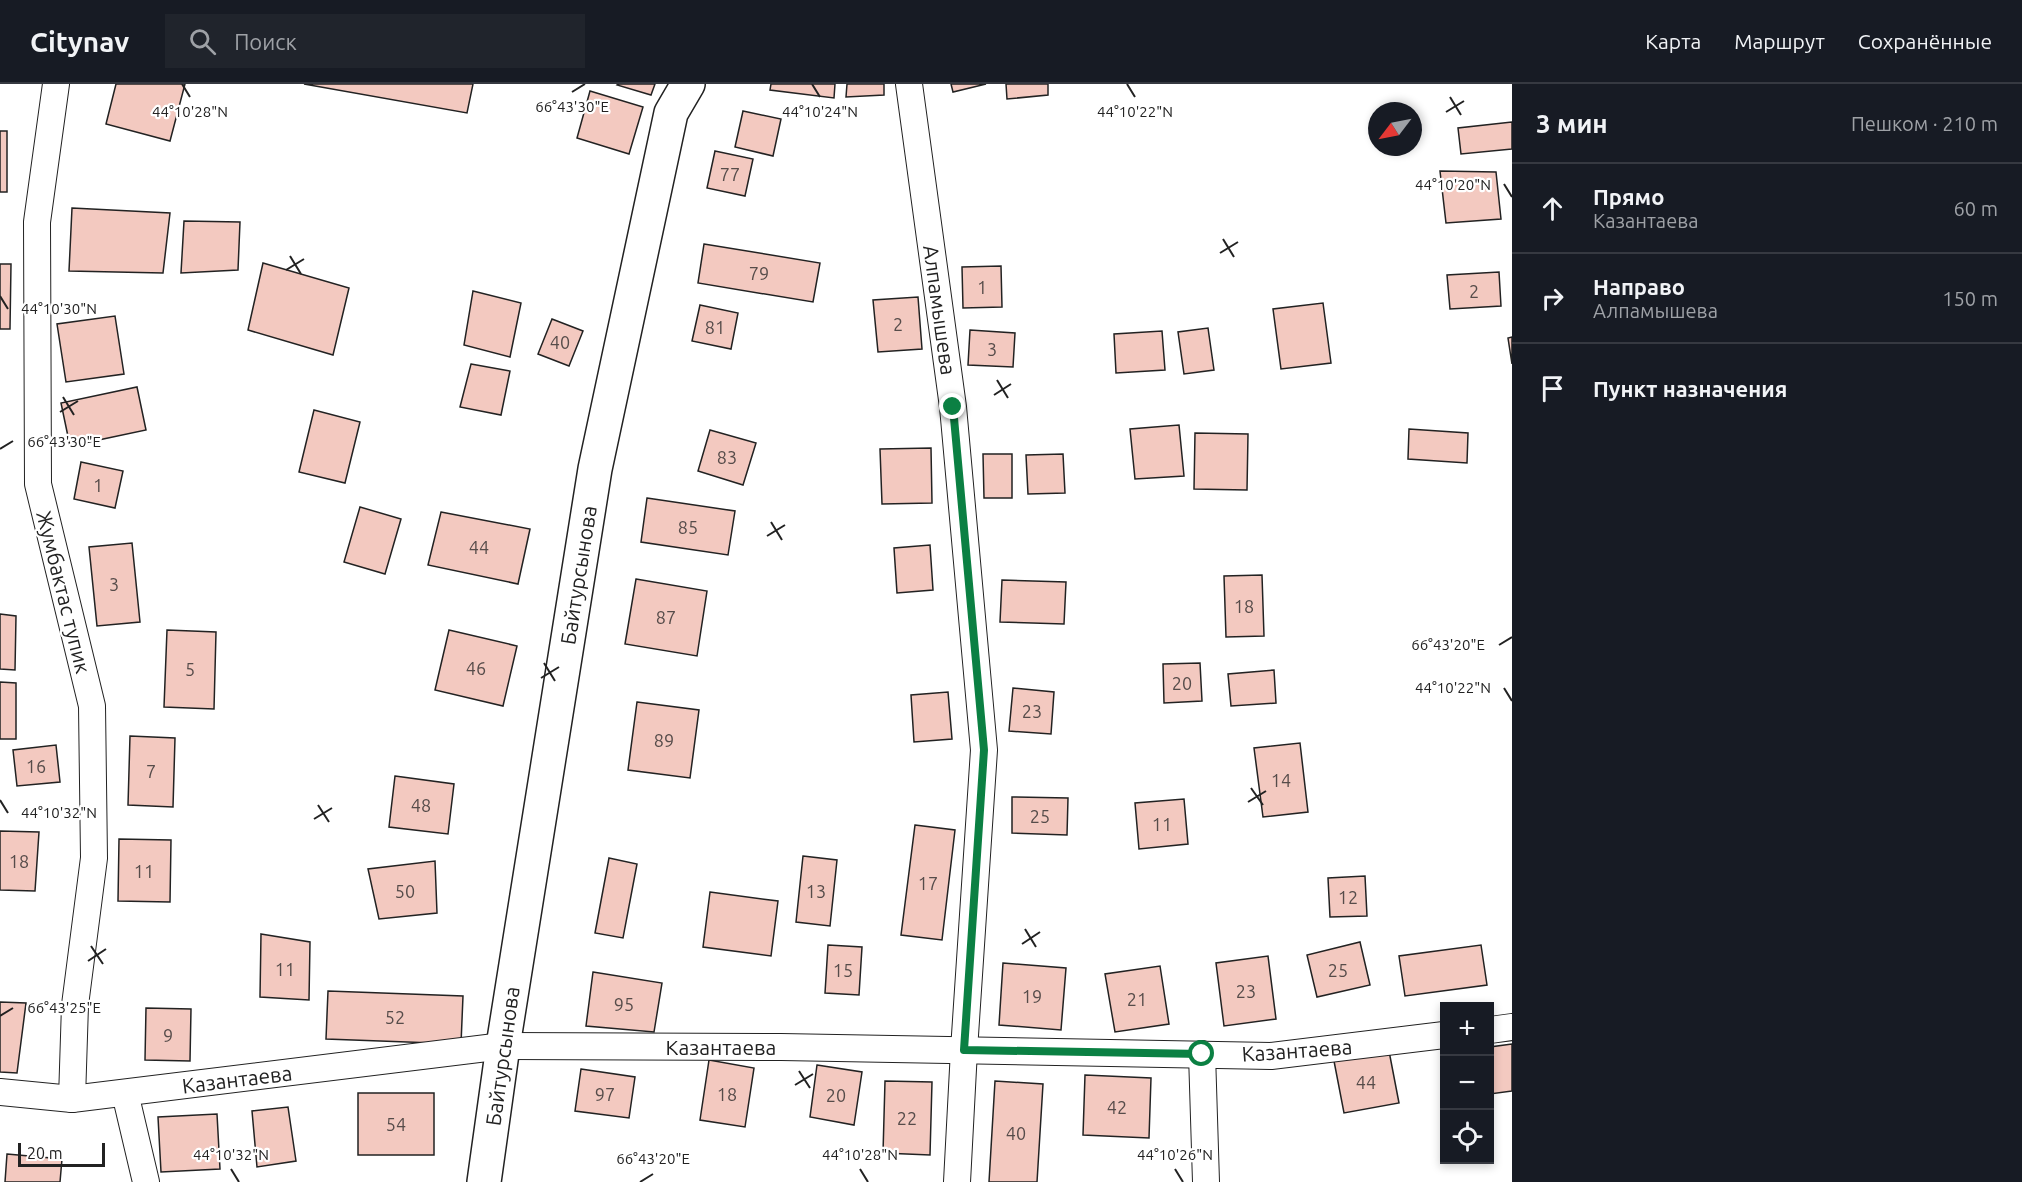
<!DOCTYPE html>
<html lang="ru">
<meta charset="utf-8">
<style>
:root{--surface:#171b24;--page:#20242c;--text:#f1f3f6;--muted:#9ea1a6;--line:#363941}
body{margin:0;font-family:Ubuntu,sans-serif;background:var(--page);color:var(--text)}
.controls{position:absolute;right:18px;bottom:18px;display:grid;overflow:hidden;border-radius:0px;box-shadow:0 3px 9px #0003}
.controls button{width:54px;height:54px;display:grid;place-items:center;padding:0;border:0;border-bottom:2px solid var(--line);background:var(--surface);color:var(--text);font:30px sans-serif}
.compass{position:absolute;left:1368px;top:18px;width:54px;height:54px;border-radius:50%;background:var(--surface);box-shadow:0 3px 9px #0003;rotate:238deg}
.scale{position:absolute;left:18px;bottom:15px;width:87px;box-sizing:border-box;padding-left:6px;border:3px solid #222;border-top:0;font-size:16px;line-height:21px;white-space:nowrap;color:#222;-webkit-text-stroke:4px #fff;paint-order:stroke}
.stop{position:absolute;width:18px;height:18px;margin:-14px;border:4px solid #0b8043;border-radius:50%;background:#fff}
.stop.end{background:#0b8043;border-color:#fff;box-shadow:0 2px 6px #0008}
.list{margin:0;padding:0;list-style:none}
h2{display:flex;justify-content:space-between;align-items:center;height:78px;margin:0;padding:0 24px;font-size:26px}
h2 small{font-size:20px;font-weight:400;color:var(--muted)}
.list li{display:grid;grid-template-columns:39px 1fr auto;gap:18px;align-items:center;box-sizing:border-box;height:90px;padding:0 24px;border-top:2px solid var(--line)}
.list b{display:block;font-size:22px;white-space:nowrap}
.list p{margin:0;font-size:20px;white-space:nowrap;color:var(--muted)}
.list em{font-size:20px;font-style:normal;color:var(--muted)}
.icon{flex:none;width:33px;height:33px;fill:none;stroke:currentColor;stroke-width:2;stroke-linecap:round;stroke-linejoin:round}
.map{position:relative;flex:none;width:1512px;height:1098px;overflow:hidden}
header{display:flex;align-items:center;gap:36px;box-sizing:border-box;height:84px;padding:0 30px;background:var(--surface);border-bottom:2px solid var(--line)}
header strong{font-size:28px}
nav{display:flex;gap:33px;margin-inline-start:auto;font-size:21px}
.search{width:420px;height:54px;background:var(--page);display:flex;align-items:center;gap:15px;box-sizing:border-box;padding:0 21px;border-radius:0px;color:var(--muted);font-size:22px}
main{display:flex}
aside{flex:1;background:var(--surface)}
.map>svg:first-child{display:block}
.building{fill:#f3c9c0;stroke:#222;stroke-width:1.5}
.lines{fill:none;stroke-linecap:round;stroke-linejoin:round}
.street-casing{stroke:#222;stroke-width:28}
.secondary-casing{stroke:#222;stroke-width:36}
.street{stroke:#fff;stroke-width:26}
.secondary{stroke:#fff;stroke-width:33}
.route{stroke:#0b8043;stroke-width:8}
.ticks{fill:none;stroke:#222;stroke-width:2}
.labels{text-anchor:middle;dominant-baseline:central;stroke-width:4.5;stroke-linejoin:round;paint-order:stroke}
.number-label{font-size:18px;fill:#564c4a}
.street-label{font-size:21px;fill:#222;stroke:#fff}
.ticks-label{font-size:15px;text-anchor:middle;fill:#222;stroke:#fff;stroke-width:4.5;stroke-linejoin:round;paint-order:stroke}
</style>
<header>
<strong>Citynav</strong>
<div class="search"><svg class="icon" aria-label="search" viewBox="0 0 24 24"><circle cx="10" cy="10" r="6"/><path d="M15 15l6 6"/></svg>Поиск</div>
<nav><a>Карта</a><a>Маршрут</a><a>Сохранённые</a></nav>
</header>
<main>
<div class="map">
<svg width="1512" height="1098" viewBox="0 0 1512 1098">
<rect width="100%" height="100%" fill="#fff"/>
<g class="building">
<polygon points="116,0 185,0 170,57 106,40"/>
<polygon points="304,0 473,0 467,29"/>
<polygon points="618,0 655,0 651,11 617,1"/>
<polygon points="771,0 835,0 834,14 770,6"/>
<polygon points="847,0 884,0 884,11 846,13"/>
<polygon points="951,0 986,0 953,8"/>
<polygon points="1006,0 1048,0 1048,11 1007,15"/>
<polygon points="590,7 643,23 629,70 577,54"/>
<polygon points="743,27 781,35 773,72 735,63"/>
<polygon points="1512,38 1512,65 1461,70 1458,44"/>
<rect x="0" y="47" width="7" height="61"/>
<polygon points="715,67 753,75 745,112 707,104"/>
<polygon points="1440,87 1496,88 1501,135 1446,139"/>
<polygon points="72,124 170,129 163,189 69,187"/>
<polygon points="184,137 240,138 238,186 181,189"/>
<polygon points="704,160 820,179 813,218 698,199"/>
<polygon points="263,179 349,204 333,271 248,246"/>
<polygon points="0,180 11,180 10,245 0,245"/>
<polygon points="1001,182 1002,223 963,224 962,183"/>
<polygon points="1499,188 1501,222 1450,225 1447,191"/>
<polygon points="473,207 521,219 510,273 464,261"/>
<polygon points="918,213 922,265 878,268 873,216"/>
<polygon points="1323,219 1331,279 1281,285 1273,225"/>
<polygon points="700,221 738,229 731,265 692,257"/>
<polygon points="115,232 124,290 66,298 57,240"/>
<polygon points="552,235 583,247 569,282 538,270"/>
<polygon points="1208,244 1214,286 1184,290 1178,248"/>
<polygon points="970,246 1015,249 1013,283 968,281"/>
<polygon points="1162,247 1165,286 1116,289 1114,250"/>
<polygon points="1512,253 1512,280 1508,254"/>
<polygon points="471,280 510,287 501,331 460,323"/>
<polygon points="137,303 146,346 70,362 61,319"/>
<polygon points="314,326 360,338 345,399 299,388"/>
<polygon points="1179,341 1184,392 1135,395 1130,345"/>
<polygon points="1409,345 1468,349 1467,379 1408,375"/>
<polygon points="710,346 756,359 743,401 698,387"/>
<polygon points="1195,349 1248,350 1247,406 1194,405"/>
<polygon points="931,364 932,419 882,420 880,365"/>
<polygon points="983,370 1012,370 1012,414 984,414"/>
<polygon points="1063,370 1065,409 1028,410 1026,371"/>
<polygon points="81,378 123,387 115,424 74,415"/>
<polygon points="647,414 735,427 728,471 641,458"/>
<polygon points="360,423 401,435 385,490 344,478"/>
<polygon points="441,428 530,445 518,500 428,481"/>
<polygon points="132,459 140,538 97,542 89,463"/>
<polygon points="930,461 933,506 897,509 894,464"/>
<polygon points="1262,491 1264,552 1226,553 1224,492"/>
<polygon points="636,495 707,507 697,572 625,560"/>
<polygon points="1002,496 1066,498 1064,540 1000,538"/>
<polygon points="0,530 16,532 15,586 0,585"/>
<polygon points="167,546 216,548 214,625 164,623"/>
<polygon points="449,546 517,562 503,622 435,606"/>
<polygon points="1200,579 1202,617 1164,619 1163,580"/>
<polygon points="1274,586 1276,619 1231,622 1228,590"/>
<polygon points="0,598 16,599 16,655 0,655"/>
<polygon points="1013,604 1054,608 1051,650 1009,647"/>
<polygon points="948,608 952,655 914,658 911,611"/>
<polygon points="637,618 699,626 690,694 628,686"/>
<polygon points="130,652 175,654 173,723 128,721"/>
<polygon points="1300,659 1308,728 1263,733 1254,664"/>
<polygon points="56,661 60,698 17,702 13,666"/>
<polygon points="395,692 454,700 448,750 389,743"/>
<polygon points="1012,713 1068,714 1067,751 1012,749"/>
<polygon points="1184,715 1188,760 1139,765 1135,719"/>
<polygon points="915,741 955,746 942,856 901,851"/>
<polygon points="0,747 39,748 35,807 0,806"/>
<polygon points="119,755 171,756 170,818 118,817"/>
<polygon points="803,772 837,776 830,842 796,838"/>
<polygon points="609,774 637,780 623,854 595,849"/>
<polygon points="435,777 437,829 379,835 368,785"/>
<polygon points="1365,792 1367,832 1330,833 1328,794"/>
<polygon points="710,808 778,817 771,872 703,863"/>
<polygon points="261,850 310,858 309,916 260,913"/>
<polygon points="1360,858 1370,901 1317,913 1307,871"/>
<polygon points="828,861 862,863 859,911 825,909"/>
<polygon points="1481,861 1487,901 1405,912 1399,872"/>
<polygon points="1268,872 1276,935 1224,942 1216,879"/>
<polygon points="1003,879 1066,884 1061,946 999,941"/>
<polygon points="1160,882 1169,940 1115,948 1105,890"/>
<polygon points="593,888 662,899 654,948 586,942"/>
<polygon points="328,907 463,912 461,960 326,955"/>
<polygon points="0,918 26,919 17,989 0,988"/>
<polygon points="146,924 191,925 190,977 145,976"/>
<polygon points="1512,960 1512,1007 1490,1010 1490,963"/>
<polygon points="1389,967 1399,1019 1344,1029 1334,977"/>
<polygon points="709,976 754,984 745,1043 700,1036"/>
<polygon points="817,981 862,988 854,1041 810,1033"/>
<polygon points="581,985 635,993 629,1034 575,1027"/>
<polygon points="1085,991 1151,994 1149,1054 1083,1051"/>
<polygon points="885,997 932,998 930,1071 883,1069"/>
<polygon points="995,997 1043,1000 1037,1098 989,1098"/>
<rect x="358" y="1009" width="76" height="62"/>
<polygon points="288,1023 296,1077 257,1083 252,1027"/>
<polygon points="217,1030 220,1085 161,1088 158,1033"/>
<polygon points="7,1070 62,1075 60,1098 5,1098"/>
</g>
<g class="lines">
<defs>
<g id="street">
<polyline points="56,0 37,138 38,400 92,622 94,774 75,921 72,1015"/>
<polyline points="909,0 953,323 984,666 964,966 957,1098"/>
<polyline points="1490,946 1512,943"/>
<polyline points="1202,970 1206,1098"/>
<polyline points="0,1008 72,1015 503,962 781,963 1271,972 1444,951"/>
<polyline points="125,1009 146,1098"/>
</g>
<polyline id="secondary" points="484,1098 503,962 595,385 671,29 688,0"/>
</defs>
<use href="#street" class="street-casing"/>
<use href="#secondary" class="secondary-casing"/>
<use href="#street" class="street"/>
<use href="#secondary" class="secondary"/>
</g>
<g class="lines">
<polyline class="route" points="953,323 984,666 964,966 1202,970"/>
</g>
<path class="ticks" d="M 182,0 L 190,13M 812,0 L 820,13M 1127,0 L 1135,13M 572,8 L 585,0M 1450,13 L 1461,31M 1446,28 L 1464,17M 1504,100 L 1512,113M 1223,155 L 1234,173M 1220,169 L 1238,158M 290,172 L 301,190M 286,186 L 304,175M 0,212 L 8,225M 997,296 L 1008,314M 994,311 L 1011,300M 63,313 L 74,331M 60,328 L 78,317M 0,365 L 13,357M 771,438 L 782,456M 767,452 L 785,441M 1499,561 L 1512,553M 544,579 L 555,597M 541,594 L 559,583M 1504,604 L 1512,617M 1251,704 L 1263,721M 0,716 L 8,729M 1248,718 L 1266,707M 318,721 L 329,738M 314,735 L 332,724M 1025,845 L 1036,863M 1022,860 L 1040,848M 91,862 L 103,880M 88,877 L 106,865M 0,932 L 13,924M 799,987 L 810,1004M 795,1001 L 813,990M 231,1085 L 239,1098M 860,1085 L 868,1098M 1175,1085 L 1183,1098M 640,1098 L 653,1090"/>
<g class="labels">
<g class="number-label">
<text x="730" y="90">77</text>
<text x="759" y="189">79</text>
<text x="982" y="203">1</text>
<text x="1474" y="207">2</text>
<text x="898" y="240">2</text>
<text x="715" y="243">81</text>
<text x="560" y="258">40</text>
<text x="992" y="265">3</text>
<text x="727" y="373">83</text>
<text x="98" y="401">1</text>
<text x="688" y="443">85</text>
<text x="479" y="463">44</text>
<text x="114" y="500">3</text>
<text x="1244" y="522">18</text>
<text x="666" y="533">87</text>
<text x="476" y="584">46</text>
<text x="190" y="585">5</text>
<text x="1182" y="599">20</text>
<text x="1032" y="627">23</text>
<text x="664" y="656">89</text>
<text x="36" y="682">16</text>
<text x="151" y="687">7</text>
<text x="1281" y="696">14</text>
<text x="421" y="721">48</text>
<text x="1040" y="732">25</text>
<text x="1162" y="740">11</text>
<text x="19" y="777">18</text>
<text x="144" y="787">11</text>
<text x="928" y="799">17</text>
<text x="405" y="807">50</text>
<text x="816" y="807">13</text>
<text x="1348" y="813">12</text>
<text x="285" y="885">11</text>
<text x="843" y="886">15</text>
<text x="1338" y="886">25</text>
<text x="1246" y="907">23</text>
<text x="1032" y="912">19</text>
<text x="1137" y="915">21</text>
<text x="624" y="920">95</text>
<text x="395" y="933">52</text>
<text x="168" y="951">9</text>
<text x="1366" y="998">44</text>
<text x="605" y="1010">97</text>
<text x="727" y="1010">18</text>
<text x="836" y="1011">20</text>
<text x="1117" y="1023">42</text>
<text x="907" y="1034">22</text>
<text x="396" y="1040">54</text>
<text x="1016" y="1049">40</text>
</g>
<g class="street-label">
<text transform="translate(940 226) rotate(82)">Алпамышева</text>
<text transform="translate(578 491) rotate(-81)">Байтурсынова</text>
<text transform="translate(64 508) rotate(76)">Жумбактас тупик</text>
<text x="721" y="963">Казантаева</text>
<text transform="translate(1297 966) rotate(-4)">Казантаева</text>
<text transform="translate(502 972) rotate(-82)">Байтурсынова</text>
<text transform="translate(237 995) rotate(-7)">Казантаева</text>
</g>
</g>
<g class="ticks-label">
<text x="572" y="28">66°43'30"E</text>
<text x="1135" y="33">44°10'22"N</text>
<text x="190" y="33">44°10'28"N</text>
<text x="820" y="33">44°10'24"N</text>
<text x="1453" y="106">44°10'20"N</text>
<text x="59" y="230">44°10'30"N</text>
<text x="64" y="363">66°43'30"E</text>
<text x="1448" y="566">66°43'20"E</text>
<text x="1453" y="609">44°10'22"N</text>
<text x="59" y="734">44°10'32"N</text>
<text x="64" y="929">66°43'25"E</text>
<text x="231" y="1076">44°10'32"N</text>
<text x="860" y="1076">44°10'28"N</text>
<text x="1175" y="1076">44°10'26"N</text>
<text x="653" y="1080">66°43'20"E</text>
</g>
</svg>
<div class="controls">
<button>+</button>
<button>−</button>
<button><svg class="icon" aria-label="locate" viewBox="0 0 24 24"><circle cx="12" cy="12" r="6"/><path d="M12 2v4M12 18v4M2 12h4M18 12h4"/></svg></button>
</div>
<svg class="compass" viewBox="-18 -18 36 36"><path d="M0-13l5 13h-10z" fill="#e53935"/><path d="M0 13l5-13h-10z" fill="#9ea1a6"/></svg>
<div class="scale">20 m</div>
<div class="stop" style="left:1202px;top:970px"></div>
<div class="stop end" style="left:953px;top:323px"></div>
</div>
<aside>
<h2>3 мин<small>Пешком · 210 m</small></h2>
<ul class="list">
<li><svg class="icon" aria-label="ahead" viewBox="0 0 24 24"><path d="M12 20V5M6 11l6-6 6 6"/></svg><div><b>Прямо</b><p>Казантаева</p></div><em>60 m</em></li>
<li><svg class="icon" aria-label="right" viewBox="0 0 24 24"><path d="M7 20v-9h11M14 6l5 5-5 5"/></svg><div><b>Направо</b><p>Алпамышева</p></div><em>150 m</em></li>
<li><svg class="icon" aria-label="arrive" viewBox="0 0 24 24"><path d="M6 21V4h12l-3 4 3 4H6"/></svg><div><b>Пункт назначения</b></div></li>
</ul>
</aside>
</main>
